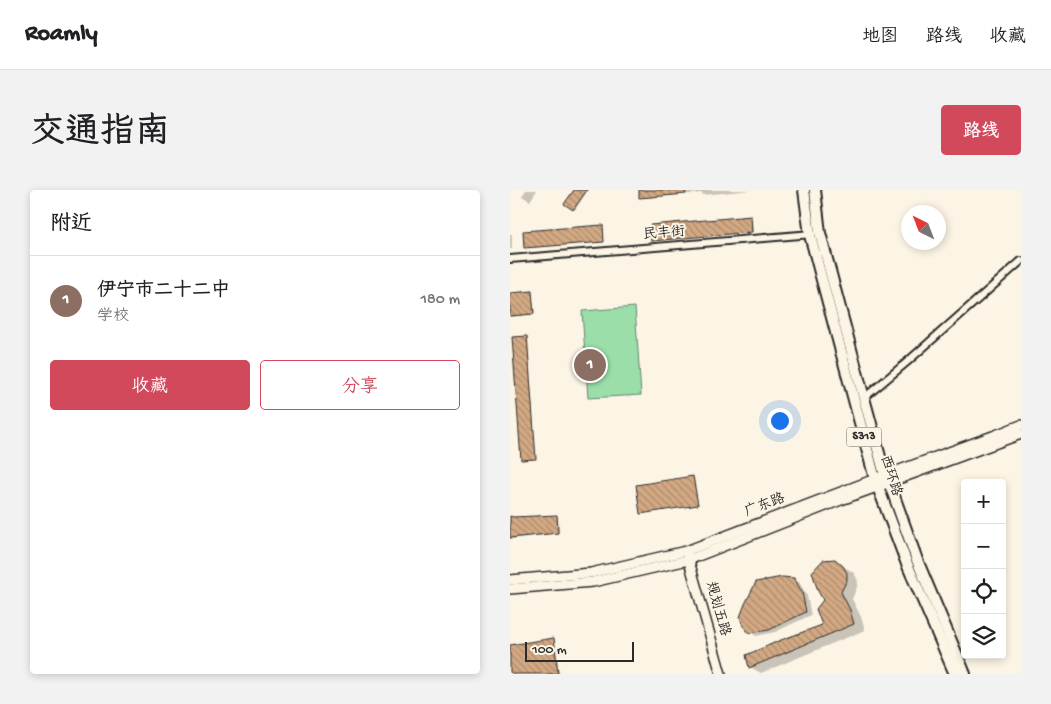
<!DOCTYPE html>
<html lang="zh">
<meta charset="utf-8">
<style>
:root{--surface:#fff;--page:#f2f2f2;--text:#202124;--muted:#757577;--line:#e0e0e0;--accent:#d1495b}
body{margin:0;font-family:"Gochi Hand","LXGW WenKai TC",sans-serif;background:var(--page);color:var(--text)}
.controls{position:absolute;right:15px;bottom:15px;display:grid;overflow:hidden;border-radius:5px;box-shadow:0 2px 8px #0003}
.controls button{width:45px;height:45px;display:grid;place-items:center;padding:0;border:0;border-bottom:1px solid var(--line);background:var(--surface);color:var(--text);font:25px sans-serif}
.compass{position:absolute;left:391px;top:15px;width:45px;height:45px;border-radius:50%;background:var(--surface);box-shadow:0 2px 8px #0003;rotate:318deg}
.scale{position:absolute;left:15px;bottom:12px;width:109px;box-sizing:border-box;padding-left:5px;border:2px solid #2b2b2b;border-top:0;font-size:14px;line-height:18px;white-space:nowrap;color:#2b2b2b;-webkit-text-stroke:4px #fcf5e5;paint-order:stroke}
.you{position:absolute;left:269px;top:230px;width:18px;height:18px;margin:-12px;border:4px solid #fff;border-radius:50%;background:#1a73e8;box-shadow:0 0 0 8px #1a73e833}
.badge{display:grid;place-items:center;width:32px;height:32px;border-radius:50%;background:var(--accent);color:#fff;font-size:16px;font-weight:700}
.pin{position:absolute;translate:-50% -50%;border:2px solid #fff;box-shadow:0 1px 5px #0006}
.list{margin:0;padding:0;list-style:none}
h2{display:flex;justify-content:space-between;align-items:center;height:65px;margin:0;padding:0 20px;font-size:21px}
h2 small{font-size:16px;font-weight:400;color:var(--muted)}
.list li{display:grid;grid-template-columns:32px 1fr auto;gap:15px;align-items:center;box-sizing:border-box;height:90px;padding:0 20px;border-top:1px solid var(--line)}
.list b{display:block;font-size:19px;white-space:nowrap}
.list p{margin:0;font-size:16px;white-space:nowrap;color:var(--muted)}
.list em{font-size:16px;font-style:normal;color:var(--muted)}
.actions{display:flex;gap:10px;padding:15px 20px}
.actions a{flex:1;padding:11px 0;border:1px solid var(--accent);border-radius:5px;text-align:center;font-size:18px;color:var(--accent)}
.actions .main{background:var(--accent);color:#fff}
.icon{flex:none;width:28px;height:28px;fill:none;stroke:currentColor;stroke-width:2;stroke-linecap:round;stroke-linejoin:round}
.map{position:relative;flex:none;width:511px;height:484px;overflow:hidden;border-radius:5px}
header{display:flex;align-items:center;gap:30px;box-sizing:border-box;height:70px;padding:0 25px;background:var(--surface);border-bottom:1px solid var(--line)}
header strong{font-size:24px}
nav{display:flex;gap:28px;margin-inline-start:auto;font-size:18px}
.intro{display:flex;align-items:center;justify-content:space-between;box-sizing:border-box;height:120px;padding:0 30px}
h1{margin:0;font-size:35px}
.button{padding:12px 22px;border-radius:5px;background:var(--accent);color:#fff;font-size:18px;font-weight:700}
main{display:flex;gap:30px;padding:0 30px}
aside{flex:1;background:var(--surface);border-radius:5px;box-shadow:0 2px 8px #0003}
.map>svg:first-child{display:block}
.grass{fill:#9bdeaa;stroke:#63846a}
.shadow{fill:#0003}
.building{fill:url(#building-back-hatch);stroke:#2b2b2b}
.lines{fill:none;stroke-linecap:round;stroke-linejoin:round}
.street-casing{stroke:#2b2b2b;stroke-width:10}
.secondary-casing{stroke:#2b2b2b;stroke-width:12}
.primary-casing{stroke:#2b2b2b;stroke-width:14}
.street{stroke:#fcf5e5;stroke-width:6}
.secondary{stroke:#fcf5e5;stroke-width:9}
.primary{stroke:#fcf5e5;stroke-width:10}
.labels{text-anchor:middle;dominant-baseline:central;stroke-width:4;stroke-linejoin:round;paint-order:stroke}
.shield{fill:#fcf5e5;stroke:#6a6863;stroke-width:1}
.shield-label{font-size:12px;font-weight:bold;fill:#2b2b2b}
.street-label{font-size:14px;fill:#2b2b2b;stroke:#fcf5e5}
</style>
<header>
<strong>Roamly</strong>
<nav><a>地图</a><a>路线</a><a>收藏</a></nav>
</header>
<div class="intro"><h1>交通指南</h1><a class="button">路线</a></div>
<main>
<aside>
<h2>附近<small></small></h2>
<ul class="list">
<li><span class="badge" style="background:#8d6e63">1</span><div><b>伊宁市二十二中</b><p>学校</p></div><em>180 m</em></li>
</ul>
<div class="actions"><a class="main">收藏</a><a>分享</a></div>
</aside>
<div class="map">
<svg width="511" height="484" viewBox="0 0 511 484">
<defs>
<pattern id="building-back-hatch" width="6" height="6" patternUnits="userSpaceOnUse" patternTransform="scale(1.25)"><rect width="6" height="6" fill="#d3a984"/><path d="M-1 5l2 2M0 0l6 6M5-1l2 2" fill="none" stroke="#ab8a6c"/></pattern>
</defs>
<rect width="100%" height="100%" fill="#fcf5e5"/>
<filter id="ink" filterUnits="userSpaceOnUse"><feTurbulence type="fractalNoise" baseFrequency=".02" numOctaves="2"/><feDisplacementMap in="SourceGraphic" scale="10" xChannelSelector="R" yChannelSelector="G"/><feConvolveMatrix kernelMatrix="1 2 1 2 8 2 1 2 1" color-interpolation-filters="sRGB"/></filter>
<g filter="url(#ink)">
<polygon class="grass" points="125,117 131,205 78,208 72,121"/>
<g class="shadow">
<polygon points="16,0 27,0 20,11 12,6"/>
<polygon points="65,0 78,0 65,20 56,14"/>
<polygon points="130,0 241,0 193,5 192,3 132,8 131,7"/>
<polygon points="241,27 242,28 243,42 142,50"/>
<polygon points="92,36 93,37 94,52 15,58"/>
<rect x="0" y="44" width="2" height="15"/>
<polygon points="21,102 22,103 25,124 0,127 0,104"/>
<polygon points="17,147 18,148 26,269 14,270"/>
<polygon points="183,288 184,288 188,315 131,323"/>
<polygon points="47,326 48,327 49,343 0,349 0,328"/>
<polygon points="325,371 344,383 348,391 347,397 342,409 351,427 355,440 251,483 240,477 313,436 315,410"/>
<polygon points="283,389 289,392 297,406 301,425 265,442 246,446 240,442"/>
<polygon points="43,450 45,450 49,484 0,484 0,456"/>
</g>
<g class="building">
<polygon points="64,0 77,0 63,20 54,14"/>
<polygon points="129,0 175,0 176,4 129,8"/>
<polygon points="241,26 242,42 141,51 140,35"/>
<polygon points="93,35 94,52 14,58 13,41"/>
<polygon points="22,101 24,124 0,126 0,103"/>
<polygon points="17,146 26,269 11,270 2,147"/>
<polygon points="183,286 188,315 130,324 126,295"/>
<polygon points="47,325 48,343 0,348 0,326 3,327"/>
<polygon points="325,369 333,376 337,383 337,390 331,402 340,420 344,434 239,478 236,465 271,450 312,435 306,419 313,410 308,401 302,382 313,370"/>
<polygon points="272,387 284,388 292,402 296,422 259,440 239,443 233,436 230,427 235,414 246,392"/>
<polygon points="44,448 48,484 0,484 0,455"/>
</g>
<g class="lines">
<defs>
<g id="street">
<polyline points="0,69 302,44"/>
<polyline points="354,208 397,172 511,71"/>
</g>
<g id="secondary">
<polyline points="177,364 211,484"/>
<polyline points="0,390 81,383 176,361 365,289 483,246 511,235"/>
<polyline points="0,399 83,392 178,370 331,310 511,244"/>
</g>
<g id="primary">
<polyline points="294,0 300,45 365,289 397,374 445,484"/>
<polyline points="305,0 310,43 354,208 375,285 379,292 407,370 455,484"/>
</g>
</defs>
<use href="#street" class="street-casing"/>
<use href="#secondary" class="secondary-casing"/>
<use href="#primary" class="primary-casing"/>
<use href="#street" class="street"/>
<use href="#secondary" class="secondary"/>
<use href="#primary" class="primary"/>
</g>
</g>
<g class="labels">
<rect class="shield" x="336.5" y="237.5" width="35" height="19" rx="4"/>
<g class="shield-label">
<text x="354" y="247">S313</text>
</g>
<g class="street-label">
<text transform="translate(154 44) rotate(-5)">民丰街</text>
<text transform="translate(380 286) rotate(72)">西环路</text>
<text transform="translate(255 316) rotate(-21)">广东路</text>
<text transform="translate(207 419) rotate(74)">规划五路</text>
</g>
</g>
</svg>
<div class="controls">
<button>+</button>
<button>−</button>
<button><svg class="icon" aria-label="locate" viewBox="0 0 24 24"><circle cx="12" cy="12" r="6"/><path d="M12 2v4M12 18v4M2 12h4M18 12h4"/></svg></button>
<button><svg class="icon" aria-label="layers" viewBox="0 0 24 24"><path d="M12 4l9 5-9 5-9-5zM3 14l9 5 9-5"/></svg></button>
</div>
<svg class="compass" viewBox="-18 -18 36 36"><path d="M0-13l5 13h-10z" fill="#e53935"/><path d="M0 13l5-13h-10z" fill="#757577"/></svg>
<div class="scale">100 m</div>
<div class="you"></div>
<div class="pin badge" style="left:80px;top:175px;background:#8d6e63">1</div>
</div>
</main>
